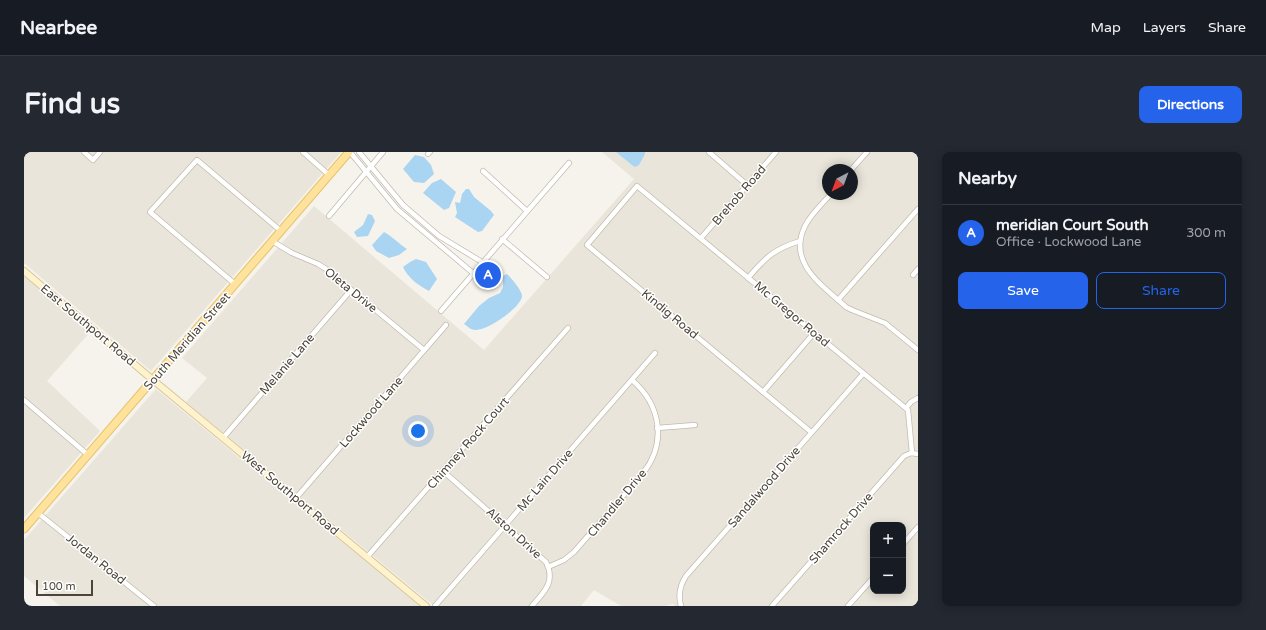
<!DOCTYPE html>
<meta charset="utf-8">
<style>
:root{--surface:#171b24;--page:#242831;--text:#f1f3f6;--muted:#9ea1a6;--line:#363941;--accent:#2563eb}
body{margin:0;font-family:"Varela Round",sans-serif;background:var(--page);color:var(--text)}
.controls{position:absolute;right:12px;bottom:12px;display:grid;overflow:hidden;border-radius:8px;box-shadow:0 2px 10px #0003}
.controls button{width:36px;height:36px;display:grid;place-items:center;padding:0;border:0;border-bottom:1px solid var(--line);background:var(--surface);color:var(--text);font:20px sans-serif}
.compass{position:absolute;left:798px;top:12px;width:36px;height:36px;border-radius:50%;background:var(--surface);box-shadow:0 2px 10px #0003;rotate:221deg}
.scale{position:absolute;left:12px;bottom:10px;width:57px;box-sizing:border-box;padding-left:4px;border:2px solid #4b4439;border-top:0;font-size:11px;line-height:14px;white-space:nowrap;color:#4b4439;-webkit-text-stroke:3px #fff;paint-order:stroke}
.you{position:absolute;left:394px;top:279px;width:14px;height:14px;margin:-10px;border:3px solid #fff;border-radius:50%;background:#1a73e8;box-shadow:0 0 0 6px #1a73e833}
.badge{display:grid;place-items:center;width:26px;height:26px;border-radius:50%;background:var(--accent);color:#fff;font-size:13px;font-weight:700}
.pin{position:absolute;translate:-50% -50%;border:2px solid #fff;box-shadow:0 1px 4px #0006}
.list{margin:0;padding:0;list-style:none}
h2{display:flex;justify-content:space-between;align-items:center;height:52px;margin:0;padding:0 16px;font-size:17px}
h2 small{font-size:13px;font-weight:400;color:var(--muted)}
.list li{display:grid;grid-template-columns:26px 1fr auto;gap:12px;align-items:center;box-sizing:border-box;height:56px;padding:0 16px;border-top:1px solid var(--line)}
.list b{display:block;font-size:15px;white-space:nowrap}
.list p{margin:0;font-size:13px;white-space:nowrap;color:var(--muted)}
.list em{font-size:13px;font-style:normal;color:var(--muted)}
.actions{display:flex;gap:8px;padding:12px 16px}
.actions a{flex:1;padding:9px 0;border:1px solid var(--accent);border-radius:8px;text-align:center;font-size:14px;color:var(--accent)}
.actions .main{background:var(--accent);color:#fff}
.map{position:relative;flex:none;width:894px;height:454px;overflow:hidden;border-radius:8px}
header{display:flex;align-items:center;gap:24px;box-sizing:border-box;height:56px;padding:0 20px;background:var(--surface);border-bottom:1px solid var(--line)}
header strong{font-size:19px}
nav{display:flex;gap:22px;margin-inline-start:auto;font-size:14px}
.intro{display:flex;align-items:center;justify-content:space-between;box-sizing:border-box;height:96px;padding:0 24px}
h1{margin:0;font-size:28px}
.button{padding:10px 18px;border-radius:8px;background:var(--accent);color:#fff;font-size:14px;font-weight:700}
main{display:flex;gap:24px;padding:0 24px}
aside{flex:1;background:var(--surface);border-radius:8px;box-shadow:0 2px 10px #0003}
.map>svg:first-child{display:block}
.residential{fill:#eae5da;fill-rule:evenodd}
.water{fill:#a9d4f2}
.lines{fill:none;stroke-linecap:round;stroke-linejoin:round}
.minor-casing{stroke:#c2bbae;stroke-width:6}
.secondary-casing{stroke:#d6c79b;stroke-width:8}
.primary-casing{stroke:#e6c16a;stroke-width:9}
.minor{stroke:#fff;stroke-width:4.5}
.secondary{stroke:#fff3cd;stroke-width:6}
.primary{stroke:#ffe39c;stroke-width:7}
.labels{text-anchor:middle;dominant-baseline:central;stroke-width:3;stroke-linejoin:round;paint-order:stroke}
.street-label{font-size:12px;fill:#4b4439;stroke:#fff}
</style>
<header>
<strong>Nearbee</strong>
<nav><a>Map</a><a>Layers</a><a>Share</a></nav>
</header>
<div class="intro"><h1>Find us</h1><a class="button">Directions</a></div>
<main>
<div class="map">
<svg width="894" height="454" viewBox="0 0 894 454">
<rect width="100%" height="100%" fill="#f6f3ec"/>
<g class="residential">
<polygon points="0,0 317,0 127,219 0,111"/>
<path d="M 578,0 L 894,0 L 894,454 L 651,454 L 649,452 L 641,454 L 597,454 L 570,438 L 557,454 L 410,454 L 162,250 L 183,226 L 158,206 L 290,54 L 460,198 L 610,27 ZM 804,18 L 828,18 L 828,42 L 804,42 ZM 849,373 L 879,373 L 879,439 L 849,439 Z"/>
<polygon points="0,124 67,179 23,229 76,279 0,366"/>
<polygon points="132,237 396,454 36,454 0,424 0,388"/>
</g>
<g class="water">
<polygon points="592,0 621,0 621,2 615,13 611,15 608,13"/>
<polygon points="391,3 400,5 407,13 410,22 400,31 390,30 379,17"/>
<polygon points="417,27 432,40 425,56 420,58 399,41 408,31"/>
<polygon points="442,37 445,37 450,45 467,59 470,63 458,79 454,80 431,65 433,61 431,50 436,51 438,42"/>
<polygon points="344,62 348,63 351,69 344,84 333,85 330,80 339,73"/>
<path d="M 360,80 C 369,85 375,92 383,97 L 375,103 L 365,106 L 352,99 L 348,93 Z"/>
<path d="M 392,107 L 402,110 L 413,127 L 405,139 C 394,133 384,126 379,115 L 386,110 Z"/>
<path d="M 483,122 C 487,126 499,139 498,145 C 495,157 463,179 451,178 C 447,178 443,174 440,172 L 455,154 L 465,146 L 476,141 L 479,135 L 479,124 Z"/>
</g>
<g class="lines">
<defs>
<g id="minor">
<polyline points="60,0 69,8 76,0"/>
<polyline points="279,0 305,23"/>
<polyline points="326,0 373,57 449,121"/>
<polyline points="335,0 379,53 415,84 458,110"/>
<polyline points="685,0 723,33"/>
<polyline points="404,2 406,0"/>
<polyline points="827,18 843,0"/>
<polyline points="459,19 503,59"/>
<path d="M 807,42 C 798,52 787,62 781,74 C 763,111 798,133 822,155 L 828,158 L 861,171 L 894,198"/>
<polyline points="305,64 359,0"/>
<polyline points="677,86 752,0"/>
<polyline points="478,87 523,125"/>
<polyline points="248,89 268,101 294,112 302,117 400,198"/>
<polyline points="889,123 894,117"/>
<path d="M 724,126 C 742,105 750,97 776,89"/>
<polyline points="211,132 126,60 173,8 257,79"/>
<polyline points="814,148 894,57"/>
<polyline points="417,159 545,11"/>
<polyline points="739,240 790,181"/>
<polyline points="0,248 64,303"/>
<polyline points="882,256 887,250 894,246"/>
<polyline points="633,276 671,273"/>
<polyline points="787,280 563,93 613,34 884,258 888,301"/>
<polyline points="199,286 327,138"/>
<path d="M 419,319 L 522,410 C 532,430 520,440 508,454"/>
<polyline points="272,346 422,173"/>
<polyline points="14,361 130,454"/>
<polyline points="879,392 894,375"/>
<polyline points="343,405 544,176"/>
<path d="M 524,415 L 540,408 L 550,400 L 619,321 C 643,291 637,253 608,228"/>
<polyline points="411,454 631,201"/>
<path d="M 657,454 C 654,443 656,433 662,424 L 839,222"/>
<polyline points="748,454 880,304 887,301 894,302"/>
<polyline points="824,454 849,426"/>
</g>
<polyline id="secondary" points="0,119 129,228 402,454"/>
<polyline id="primary" points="0,377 325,0"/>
</defs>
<use href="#minor" class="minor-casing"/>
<use href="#secondary" class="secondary-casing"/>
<use href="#primary" class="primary-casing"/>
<use href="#minor" class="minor"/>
<use href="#secondary" class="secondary"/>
<use href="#primary" class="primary"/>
</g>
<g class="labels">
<g class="street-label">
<text transform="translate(715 43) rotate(-49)">Brehob Road</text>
<text transform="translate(327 138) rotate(39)">Oleta Drive</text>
<text transform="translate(646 162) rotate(40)">Kindig Road</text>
<text transform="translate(768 162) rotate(40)">Mc Gregor Road</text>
<text transform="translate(64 173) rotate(40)">East Southport Road</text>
<text transform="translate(163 189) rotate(-49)">South Meridian Street</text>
<text transform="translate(263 212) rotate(-49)">Melanie Lane</text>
<text transform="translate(347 260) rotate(-49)">Lockwood Lane</text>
<text transform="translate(444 291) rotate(-49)">Chimney Rock Court</text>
<text transform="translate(521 328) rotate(-49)">Mc Lain Drive</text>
<text transform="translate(740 335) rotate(-49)">Sandalwood Drive</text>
<text transform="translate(266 341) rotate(40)">West Southport Road</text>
<text transform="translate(593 351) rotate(-50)">Chandler Drive</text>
<text transform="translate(817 376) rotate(-49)">Shamrock Drive</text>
<text transform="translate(490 381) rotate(42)">Alston Drive</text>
<text transform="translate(72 407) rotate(39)">Jordan Road</text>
</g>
</g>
</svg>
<div class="controls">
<button>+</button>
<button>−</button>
</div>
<svg class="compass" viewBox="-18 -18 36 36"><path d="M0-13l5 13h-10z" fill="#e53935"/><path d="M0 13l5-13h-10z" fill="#9ea1a6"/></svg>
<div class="scale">100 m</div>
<div class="you"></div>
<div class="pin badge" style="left:464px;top:123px">A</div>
</div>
<aside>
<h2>Nearby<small></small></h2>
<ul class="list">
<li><span class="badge">A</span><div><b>meridian Court South</b><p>Office · Lockwood Lane</p></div><em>300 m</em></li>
</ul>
<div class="actions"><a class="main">Save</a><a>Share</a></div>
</aside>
</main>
